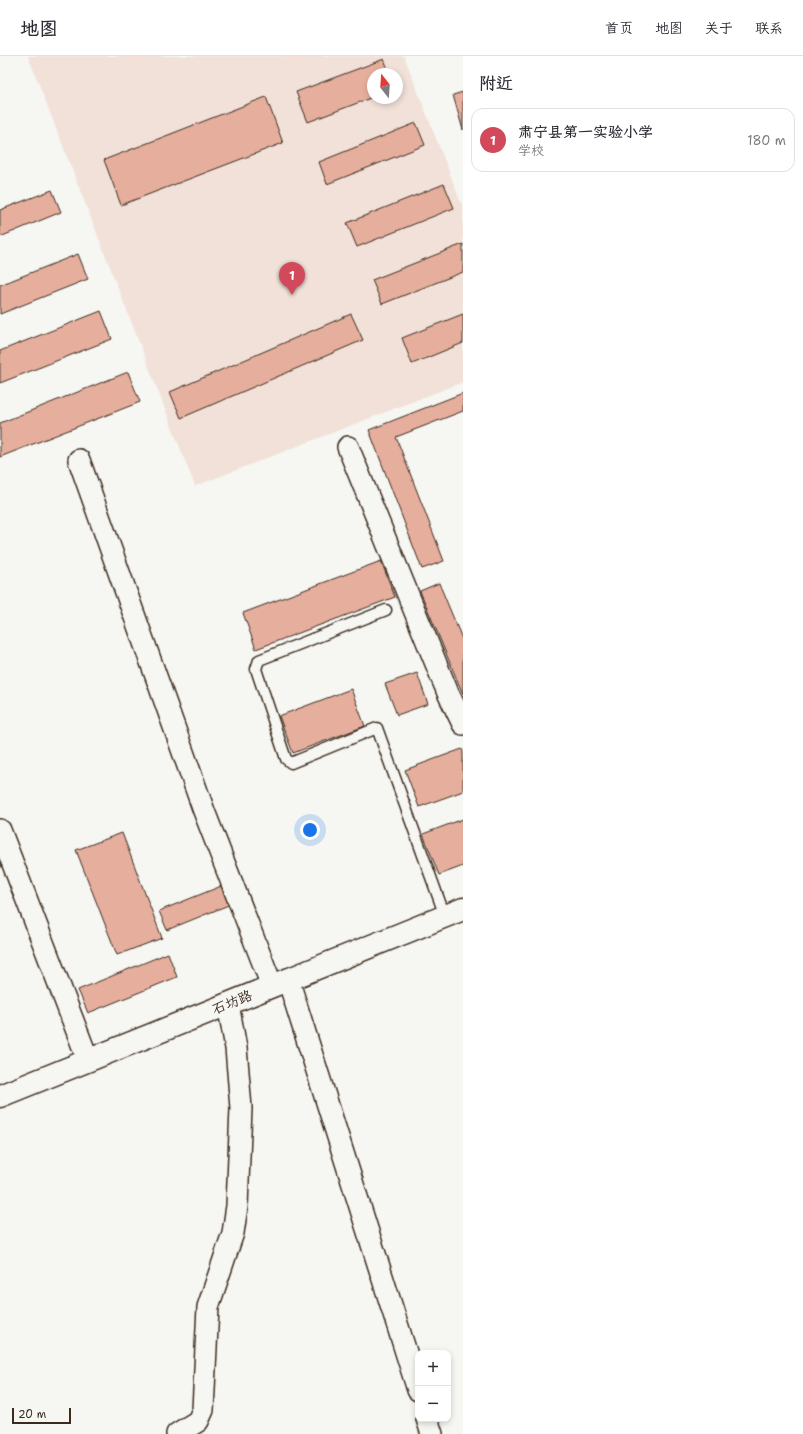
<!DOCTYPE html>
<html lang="zh">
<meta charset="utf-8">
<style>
:root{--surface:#fff;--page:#f7f7f7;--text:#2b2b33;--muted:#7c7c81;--line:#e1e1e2;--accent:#d1495b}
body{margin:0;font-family:"Shantell Sans","LXGW WenKai TC",sans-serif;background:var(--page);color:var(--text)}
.controls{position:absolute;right:12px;bottom:12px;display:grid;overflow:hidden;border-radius:8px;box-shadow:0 2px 6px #0003}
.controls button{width:36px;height:36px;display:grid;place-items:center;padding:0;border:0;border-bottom:1px solid var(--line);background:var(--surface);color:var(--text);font:20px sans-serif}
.compass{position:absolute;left:367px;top:12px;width:36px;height:36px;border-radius:50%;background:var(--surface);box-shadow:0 2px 6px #0003;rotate:343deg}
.scale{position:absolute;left:12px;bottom:10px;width:59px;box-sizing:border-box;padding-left:4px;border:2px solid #3b2a1e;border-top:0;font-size:11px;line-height:14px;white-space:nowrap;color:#3b2a1e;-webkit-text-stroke:3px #f6f6f2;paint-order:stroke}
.you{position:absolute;left:310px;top:774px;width:14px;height:14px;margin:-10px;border:3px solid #fff;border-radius:50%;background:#1a73e8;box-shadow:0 0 0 6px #1a73e833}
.badge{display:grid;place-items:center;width:26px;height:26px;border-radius:50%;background:var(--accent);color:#fff;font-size:13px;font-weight:700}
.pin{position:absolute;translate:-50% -33px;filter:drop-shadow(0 1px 2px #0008)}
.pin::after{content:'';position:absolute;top:21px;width:14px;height:12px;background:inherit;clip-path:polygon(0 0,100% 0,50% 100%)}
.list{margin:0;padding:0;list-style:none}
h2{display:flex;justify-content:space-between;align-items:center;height:52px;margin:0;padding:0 16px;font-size:17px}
h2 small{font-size:13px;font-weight:400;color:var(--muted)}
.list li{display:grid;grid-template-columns:26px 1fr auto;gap:12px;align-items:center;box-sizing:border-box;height:64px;margin:0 8px 8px;padding:0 8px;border:1px solid var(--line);border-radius:12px}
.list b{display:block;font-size:15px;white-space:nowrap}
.list p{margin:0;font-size:13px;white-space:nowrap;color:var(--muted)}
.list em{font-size:13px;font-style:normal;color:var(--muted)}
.map{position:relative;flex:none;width:463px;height:1378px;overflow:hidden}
header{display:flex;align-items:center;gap:24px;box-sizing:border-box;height:56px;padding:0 20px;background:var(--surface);border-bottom:1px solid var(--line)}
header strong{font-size:19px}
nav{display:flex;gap:22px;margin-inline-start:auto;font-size:14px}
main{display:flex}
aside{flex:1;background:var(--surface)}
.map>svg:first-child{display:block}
.built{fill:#f1e1d8;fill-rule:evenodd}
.building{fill:#e6af9d;stroke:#3b2a1e}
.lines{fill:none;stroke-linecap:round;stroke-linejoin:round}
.service-casing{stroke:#3b2a1e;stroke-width:13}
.minor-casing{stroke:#3b2a1e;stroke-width:24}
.tertiary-casing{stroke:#3b2a1e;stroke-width:25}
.service{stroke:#f6f6f2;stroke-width:10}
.minor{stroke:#f6f6f2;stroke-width:21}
.tertiary{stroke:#f6f6f2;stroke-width:22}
.labels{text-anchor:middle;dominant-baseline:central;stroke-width:3;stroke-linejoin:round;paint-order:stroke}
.street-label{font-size:14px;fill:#3b2a1e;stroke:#f6f6f2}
</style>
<header>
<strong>地图</strong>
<nav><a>首页</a><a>地图</a><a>关于</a><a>联系</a></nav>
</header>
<main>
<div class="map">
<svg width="463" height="1378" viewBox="0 0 463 1378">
<rect width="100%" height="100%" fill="#f6f6f2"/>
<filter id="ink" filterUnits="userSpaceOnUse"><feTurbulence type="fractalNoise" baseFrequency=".025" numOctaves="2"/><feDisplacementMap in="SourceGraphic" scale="8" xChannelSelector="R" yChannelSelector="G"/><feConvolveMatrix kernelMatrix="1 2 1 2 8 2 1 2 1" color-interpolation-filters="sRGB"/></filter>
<g filter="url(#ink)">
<path class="built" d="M 28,0 L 404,0 L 463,152 L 463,326 L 195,430 ZM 373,18 L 397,18 L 397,42 L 373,42 Z"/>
<g class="building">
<polygon points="384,3 390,18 373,18 373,41 308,66 296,36"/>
<polygon points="463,36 463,74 453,39"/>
<polygon points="266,41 283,87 121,149 104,104"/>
<polygon points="416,67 425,89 327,128 319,106"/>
<polygon points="444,128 454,152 357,191 347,167"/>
<polygon points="52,134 61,156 0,181 0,154"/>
<polygon points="463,188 463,216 382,248 372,224"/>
<polygon points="78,198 88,223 0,258 0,229"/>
<polygon points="101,255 112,283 0,327 0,295"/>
<polygon points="351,258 363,284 181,362 170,336"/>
<polygon points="463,258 463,287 412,308 402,282"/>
<polygon points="128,316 140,346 0,401 0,367"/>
<polygon points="463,337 463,355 396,381 444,505 422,513 369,374"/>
<polygon points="381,505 395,541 256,593 243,557"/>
<polygon points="439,527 463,585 463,638 420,535"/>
<polygon points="417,617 428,648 397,659 385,628"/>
<polygon points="351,633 365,670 293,697 279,660"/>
<polygon points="462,693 463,696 463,735 419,751 405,714"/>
<polygon points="463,763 463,810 439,819 423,778"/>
<polygon points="122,777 162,882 117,899 76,794"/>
<polygon points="224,829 231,848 167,874 159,855"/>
<polygon points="168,897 177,921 88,957 78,934"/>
</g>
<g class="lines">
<defs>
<polyline id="service" points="386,554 259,604 256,613 286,703 291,707 377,672 445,860"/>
<g id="minor">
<polyline points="348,391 448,637 463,668"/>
<polyline points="79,404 204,755 272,930"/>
<polyline points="0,774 88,1004"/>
<polyline points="288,923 418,1334"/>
<polyline points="427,1363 432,1378"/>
<polyline points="177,1378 198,1365 203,1354 208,1251 233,1177 237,1150 241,1052 236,992 228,948"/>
</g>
<polyline id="tertiary" points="0,1040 463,853"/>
</defs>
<use href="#service" class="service-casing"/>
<use href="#minor" class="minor-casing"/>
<use href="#tertiary" class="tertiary-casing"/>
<use href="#service" class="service"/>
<use href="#minor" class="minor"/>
<use href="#tertiary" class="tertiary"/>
</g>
</g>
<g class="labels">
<g class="street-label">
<text transform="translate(232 946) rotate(-22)">石坊路</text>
</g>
</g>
</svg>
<div class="controls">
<button>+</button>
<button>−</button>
</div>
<svg class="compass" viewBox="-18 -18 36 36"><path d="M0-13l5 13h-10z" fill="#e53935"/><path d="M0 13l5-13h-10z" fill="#7c7c81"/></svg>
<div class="scale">20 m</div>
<div class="you"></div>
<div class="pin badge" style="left:292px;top:239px">1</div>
</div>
<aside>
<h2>附近<small></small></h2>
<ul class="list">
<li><span class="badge">1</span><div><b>肃宁县第一实验小学</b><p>学校</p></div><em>180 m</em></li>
</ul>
</aside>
</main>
